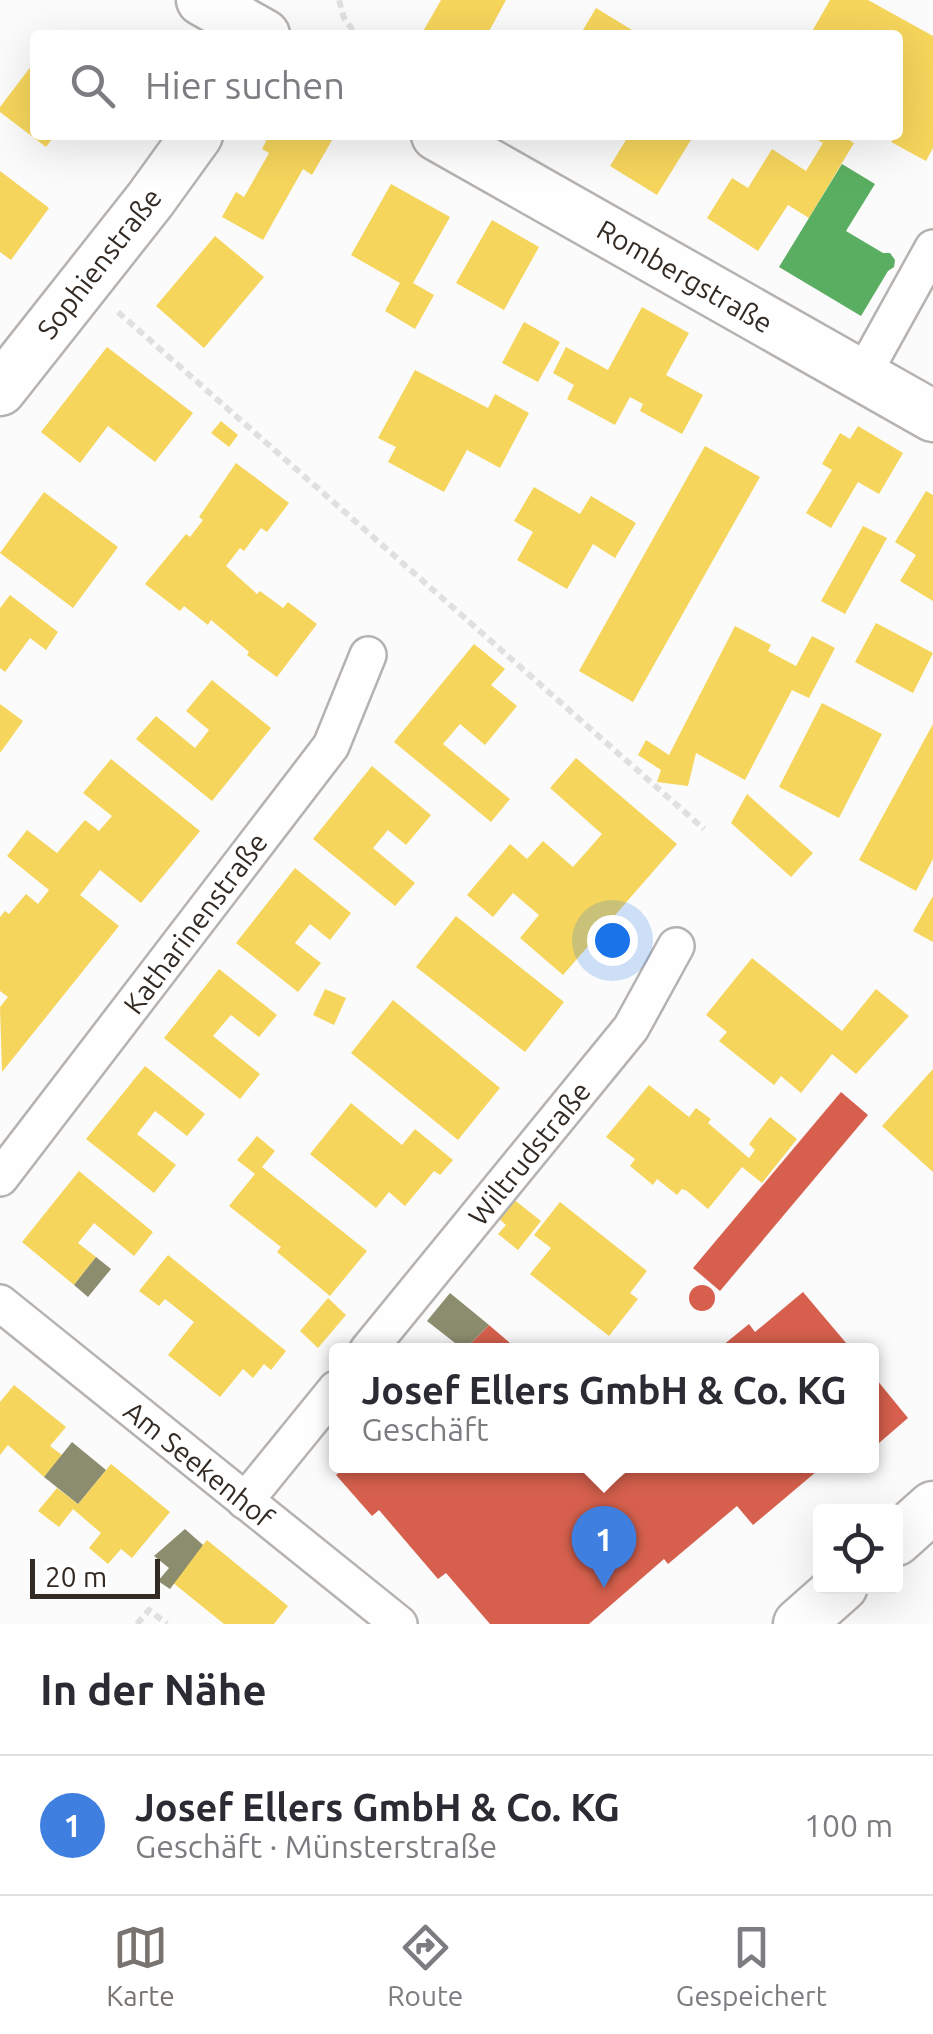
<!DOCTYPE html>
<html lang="de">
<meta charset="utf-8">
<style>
:root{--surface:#fff;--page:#f2f2f3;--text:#2b2b33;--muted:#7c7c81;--line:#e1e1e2;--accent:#79736f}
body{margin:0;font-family:Ubuntu,sans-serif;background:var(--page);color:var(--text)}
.controls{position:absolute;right:30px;bottom:30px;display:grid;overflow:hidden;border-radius:10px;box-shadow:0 10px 40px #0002}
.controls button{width:90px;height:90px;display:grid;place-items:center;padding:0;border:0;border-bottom:2px solid var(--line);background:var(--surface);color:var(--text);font:50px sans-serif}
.scale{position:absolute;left:30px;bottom:25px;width:130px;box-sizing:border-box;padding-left:10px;border:5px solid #332a23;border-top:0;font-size:28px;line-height:35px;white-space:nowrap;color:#332a23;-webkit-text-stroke:8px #fff;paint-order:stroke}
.you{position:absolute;left:612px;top:940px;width:35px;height:35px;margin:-25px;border:8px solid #fff;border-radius:50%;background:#1a73e8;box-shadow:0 0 0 15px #1a73e833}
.badge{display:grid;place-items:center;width:65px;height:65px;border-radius:50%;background:var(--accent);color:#fff;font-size:32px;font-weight:700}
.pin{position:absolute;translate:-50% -82px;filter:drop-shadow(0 2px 5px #0008)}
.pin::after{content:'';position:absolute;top:52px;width:35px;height:30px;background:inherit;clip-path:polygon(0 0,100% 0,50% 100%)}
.popup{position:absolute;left:329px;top:1343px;width:550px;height:130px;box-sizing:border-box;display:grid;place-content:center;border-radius:10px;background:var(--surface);filter:drop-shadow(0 2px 8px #0005);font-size:32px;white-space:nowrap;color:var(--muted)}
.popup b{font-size:38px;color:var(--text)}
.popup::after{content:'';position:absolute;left:50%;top:100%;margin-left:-20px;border:20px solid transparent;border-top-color:var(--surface)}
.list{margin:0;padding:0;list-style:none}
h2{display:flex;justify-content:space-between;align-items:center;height:130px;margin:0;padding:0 40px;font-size:42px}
h2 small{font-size:32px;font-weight:400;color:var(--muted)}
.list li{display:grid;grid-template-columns:65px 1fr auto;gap:30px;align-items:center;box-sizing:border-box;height:140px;padding:0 40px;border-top:2px solid var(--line)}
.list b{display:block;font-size:38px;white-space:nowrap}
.list p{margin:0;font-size:32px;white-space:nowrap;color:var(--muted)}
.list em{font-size:32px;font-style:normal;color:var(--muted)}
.icon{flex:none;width:55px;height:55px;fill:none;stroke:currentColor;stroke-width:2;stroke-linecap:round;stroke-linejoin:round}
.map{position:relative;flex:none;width:933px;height:1624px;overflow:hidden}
.search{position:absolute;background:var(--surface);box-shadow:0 10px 40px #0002;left:30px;right:30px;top:30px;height:110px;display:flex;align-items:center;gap:25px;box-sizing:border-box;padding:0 35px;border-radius:10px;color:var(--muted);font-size:38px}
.sheet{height:270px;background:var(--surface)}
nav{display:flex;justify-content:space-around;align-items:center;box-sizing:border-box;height:140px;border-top:2px solid var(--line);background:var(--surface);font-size:28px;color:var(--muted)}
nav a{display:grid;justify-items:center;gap:5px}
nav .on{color:var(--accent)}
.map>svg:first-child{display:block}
.homes{fill:#f6d55c}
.shops{fill:#d6604d}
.public{fill:#5aae61}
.industry{fill:#8c8c6e}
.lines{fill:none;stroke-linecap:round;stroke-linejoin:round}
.street-casing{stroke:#b6b2af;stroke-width:40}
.secondary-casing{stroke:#b6b2af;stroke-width:55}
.path{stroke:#e1e0e0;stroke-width:6;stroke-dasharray:8 5;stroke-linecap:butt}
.street{stroke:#fefefe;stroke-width:35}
.secondary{stroke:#fefefe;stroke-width:50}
.labels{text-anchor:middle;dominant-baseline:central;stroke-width:10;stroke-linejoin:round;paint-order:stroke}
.street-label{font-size:28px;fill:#332a23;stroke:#fff}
</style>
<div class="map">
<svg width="933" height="1624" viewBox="0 0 933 1624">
<rect width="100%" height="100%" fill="#fbfbfb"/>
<g class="homes">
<polygon points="441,0 506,0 487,35 421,35"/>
<polygon points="830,0 868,0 933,36 933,148 926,161 891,142 898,135 900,124 898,35 810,35"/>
<polygon points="596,8 632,30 629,35 580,35"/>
<polygon points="35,61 35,135 55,135 46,147 0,112 0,107"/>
<polygon points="269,135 335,135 312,175 303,169 263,240 222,217 236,192 244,197 269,153 262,149"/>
<polygon points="629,135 694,135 657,195 610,166"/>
<polygon points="809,135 840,135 854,143 809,218 788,205 758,251 707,218 732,178 748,188 772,149 806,171 823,143"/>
<polygon points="0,171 49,208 11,260 0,252"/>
<polygon points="391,184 450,217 413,283 434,295 415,329 385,311 400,283 351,255"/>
<polygon points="492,220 539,247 504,310 456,283"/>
<polygon points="215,236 264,277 204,348 156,306"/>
<polygon points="642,307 689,333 666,375 703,395 682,434 640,411 643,404 630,397 615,425 567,399 574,385 553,373 566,347 608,370"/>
<polygon points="524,322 560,342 538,382 502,363"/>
<polygon points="107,347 193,413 155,462 108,426 80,463 41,432"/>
<polygon points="415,370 488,408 495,394 529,413 500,468 467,450 444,492 388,462 396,447 378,438"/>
<polygon points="221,421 238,435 229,447 211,433"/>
<polygon points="858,426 903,453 879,494 858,482 831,528 806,513 832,470 822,464 840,433 850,439"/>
<polygon points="705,446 760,477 633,702 579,671"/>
<polygon points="236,463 289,503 267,532 261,528 244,551 240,548 226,566 257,594 260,591 283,608 288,602 317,624 277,677 247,655 249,652 211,620 208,625 184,606 180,611 145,584 186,534 190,537 203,520 199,517"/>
<polygon points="534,487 580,514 591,496 636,523 615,558 593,544 567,589 517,560 533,532 514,521"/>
<polygon points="926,491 933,495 933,601 900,581 916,555 895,542"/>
<polygon points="44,492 118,547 73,608 0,553"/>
<polygon points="863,526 887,538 845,614 821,601"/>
<polygon points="10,595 58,632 46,650 30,638 5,672 0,668 0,608"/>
<polygon points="876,623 933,653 913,693 855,662"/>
<polygon points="735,626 771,645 768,651 796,666 812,636 835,648 809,698 792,690 745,780 696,753 688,786 657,782 661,770 638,755 646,740 669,755"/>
<polygon points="474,644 505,669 491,685 517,706 485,745 460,724 443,744 510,799 491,822 394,742"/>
<polygon points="212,680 271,728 212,801 136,739 156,716 195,748 209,730 186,711"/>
<polygon points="822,703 882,734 839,818 779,787"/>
<polygon points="0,704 23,721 0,753"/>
<polygon points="933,724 933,859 916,891 859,860"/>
<polygon points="576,758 677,844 563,975 520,938 539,915 513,893 493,917 467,895 510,844 527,859 543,841 573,867 602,834 550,788"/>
<polygon points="111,759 200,831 141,903 100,870 80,895 119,926 2,1072 0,1007 8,997 0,991 0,917 5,911 9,914 26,894 38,904 49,890 7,856 27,830 57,853 85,820 99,831 112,816 83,793"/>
<polygon points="372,766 431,815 406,845 388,830 373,848 415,883 395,906 313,839"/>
<polygon points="747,794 813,853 791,877 731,823"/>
<polygon points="295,868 351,913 330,940 310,924 295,943 321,963 298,992 236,943"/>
<polygon points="933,896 933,942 913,931"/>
<polygon points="456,916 564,1002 525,1052 416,967"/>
<polygon points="752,958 842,1031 876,989 909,1016 856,1074 832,1054 801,1093 781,1076 774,1085 719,1041 727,1032 706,1015"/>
<polygon points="219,969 277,1015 259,1037 231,1015 213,1036 260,1074 240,1099 164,1038"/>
<polygon points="325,989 346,998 334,1025 313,1015"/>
<polygon points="393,1000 500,1088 458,1140 351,1053"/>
<polygon points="145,1066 205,1114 187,1136 155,1111 137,1134 176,1165 154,1193 86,1139"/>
<polygon points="933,1069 933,1172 882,1126"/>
<polygon points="649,1085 689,1117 696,1108 711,1119 708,1123 749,1158 755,1150 749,1144 770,1117 797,1139 762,1183 742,1167 708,1209 687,1191 682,1189 677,1195 657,1179 653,1185 630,1166 635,1159 606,1137"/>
<polygon points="351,1103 402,1145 415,1129 453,1160 440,1175 434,1171 405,1206 389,1192 376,1208 310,1154"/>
<polygon points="257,1136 275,1151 262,1167 367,1251 330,1296 277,1252 281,1247 229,1206 255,1174 237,1160"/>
<polygon points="79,1171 153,1232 134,1256 94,1223 78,1243 96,1257 74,1285 22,1242"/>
<polygon points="512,1198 541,1221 518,1250 498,1234 506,1225 497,1217"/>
<polygon points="560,1202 647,1271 630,1293 638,1299 609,1336 530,1274 551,1248 534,1235"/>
<polygon points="168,1255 286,1351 271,1370 264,1364 253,1378 243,1369 220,1397 168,1355 194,1322 165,1299 159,1306 139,1291"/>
<polygon points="328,1298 346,1315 318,1348 300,1331"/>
<polygon points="14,1385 66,1427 50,1446 62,1455 44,1477 8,1445 0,1455 0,1402"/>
<polygon points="111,1464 170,1512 132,1558 121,1549 108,1564 89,1548 101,1533 73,1509 59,1527 38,1511 57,1488 78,1504"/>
<polygon points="207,1540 288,1606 274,1624 224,1624 172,1582"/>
</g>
<g class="shops">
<polygon points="841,1092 868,1115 720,1291 693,1268"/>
<circle cx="702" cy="1298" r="13"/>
<polygon points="803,1292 852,1350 717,1350 749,1324 755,1332"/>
<polygon points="489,1325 518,1350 464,1350"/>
<polygon points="872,1374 908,1418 872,1449"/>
<polygon points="347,1466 481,1466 487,1473 496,1466 585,1466 606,1489 634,1466 823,1466 753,1525 737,1506 668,1564 664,1559 589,1624 490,1624 446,1573 438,1579 379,1510 372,1516 336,1475"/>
</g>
<polygon class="public" points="842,164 875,184 846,231 883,253 890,253 895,260 894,267 888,271 861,316 779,267"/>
<g class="industry">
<polygon points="96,1257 111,1269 88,1297 74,1285"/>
<polygon points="450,1293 489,1325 464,1350 427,1321"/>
<polygon points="72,1442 106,1470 78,1504 44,1477"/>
<polygon points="185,1529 203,1545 170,1589 158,1581 169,1568 154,1556"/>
</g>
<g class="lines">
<defs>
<g id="street">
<polyline points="862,376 933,248"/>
<polyline points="0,1178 331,746 368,655"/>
<polyline points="0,1303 399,1624"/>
<polyline points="368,1350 631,1028 676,946"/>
<polyline points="245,1501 336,1389"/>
</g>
<g id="secondary">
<polyline points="202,0 264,35"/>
<polyline points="437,135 933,416"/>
<polyline points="0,390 150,200 197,135"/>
<polyline points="896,1540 933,1507"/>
<polyline points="799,1624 842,1586"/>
</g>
</defs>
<use href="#street" class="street-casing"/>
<use href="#secondary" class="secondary-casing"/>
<g class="path">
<polyline points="339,0 344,18 356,35"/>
<polyline points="118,312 704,829"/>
<polyline points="137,1624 149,1610 167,1624"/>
</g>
<use href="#street" class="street"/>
<use href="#secondary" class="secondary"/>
</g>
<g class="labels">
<g class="street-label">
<text transform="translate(99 263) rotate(-52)">Sophienstraße</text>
<text transform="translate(685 276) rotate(30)">Rombergstraße</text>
<text transform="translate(195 923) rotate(-53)">Katharinenstraße</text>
<text transform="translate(529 1153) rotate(-51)">Wiltrudstraße</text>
<text transform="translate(199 1464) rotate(39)">Am Seekenhof</text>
</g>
</g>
</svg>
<div class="controls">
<button><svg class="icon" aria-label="locate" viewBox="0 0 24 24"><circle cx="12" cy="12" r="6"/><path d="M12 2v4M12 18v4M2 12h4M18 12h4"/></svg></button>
</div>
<div class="scale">20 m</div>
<div class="you"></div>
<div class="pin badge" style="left:604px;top:1588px;background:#3f7fe0">1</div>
<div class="popup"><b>Josef Ellers GmbH &amp; Co. KG</b>Geschäft</div>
<div class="search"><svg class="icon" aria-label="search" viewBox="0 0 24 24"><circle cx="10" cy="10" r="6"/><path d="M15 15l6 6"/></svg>Hier suchen</div>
</div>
<section class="sheet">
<h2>In der Nähe<small></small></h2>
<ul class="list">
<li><span class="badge" style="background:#3f7fe0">1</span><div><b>Josef Ellers GmbH &amp; Co. KG</b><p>Geschäft · Münsterstraße</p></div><em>100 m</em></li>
</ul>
</section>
<nav>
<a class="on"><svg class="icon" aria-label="map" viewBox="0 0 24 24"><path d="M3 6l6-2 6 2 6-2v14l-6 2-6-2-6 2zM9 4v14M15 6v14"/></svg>Karte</a>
<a><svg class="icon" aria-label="directions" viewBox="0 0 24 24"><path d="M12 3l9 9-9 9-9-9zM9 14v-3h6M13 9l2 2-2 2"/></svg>Route</a>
<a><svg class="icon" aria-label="saved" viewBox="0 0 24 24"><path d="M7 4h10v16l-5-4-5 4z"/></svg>Gespeichert</a>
</nav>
